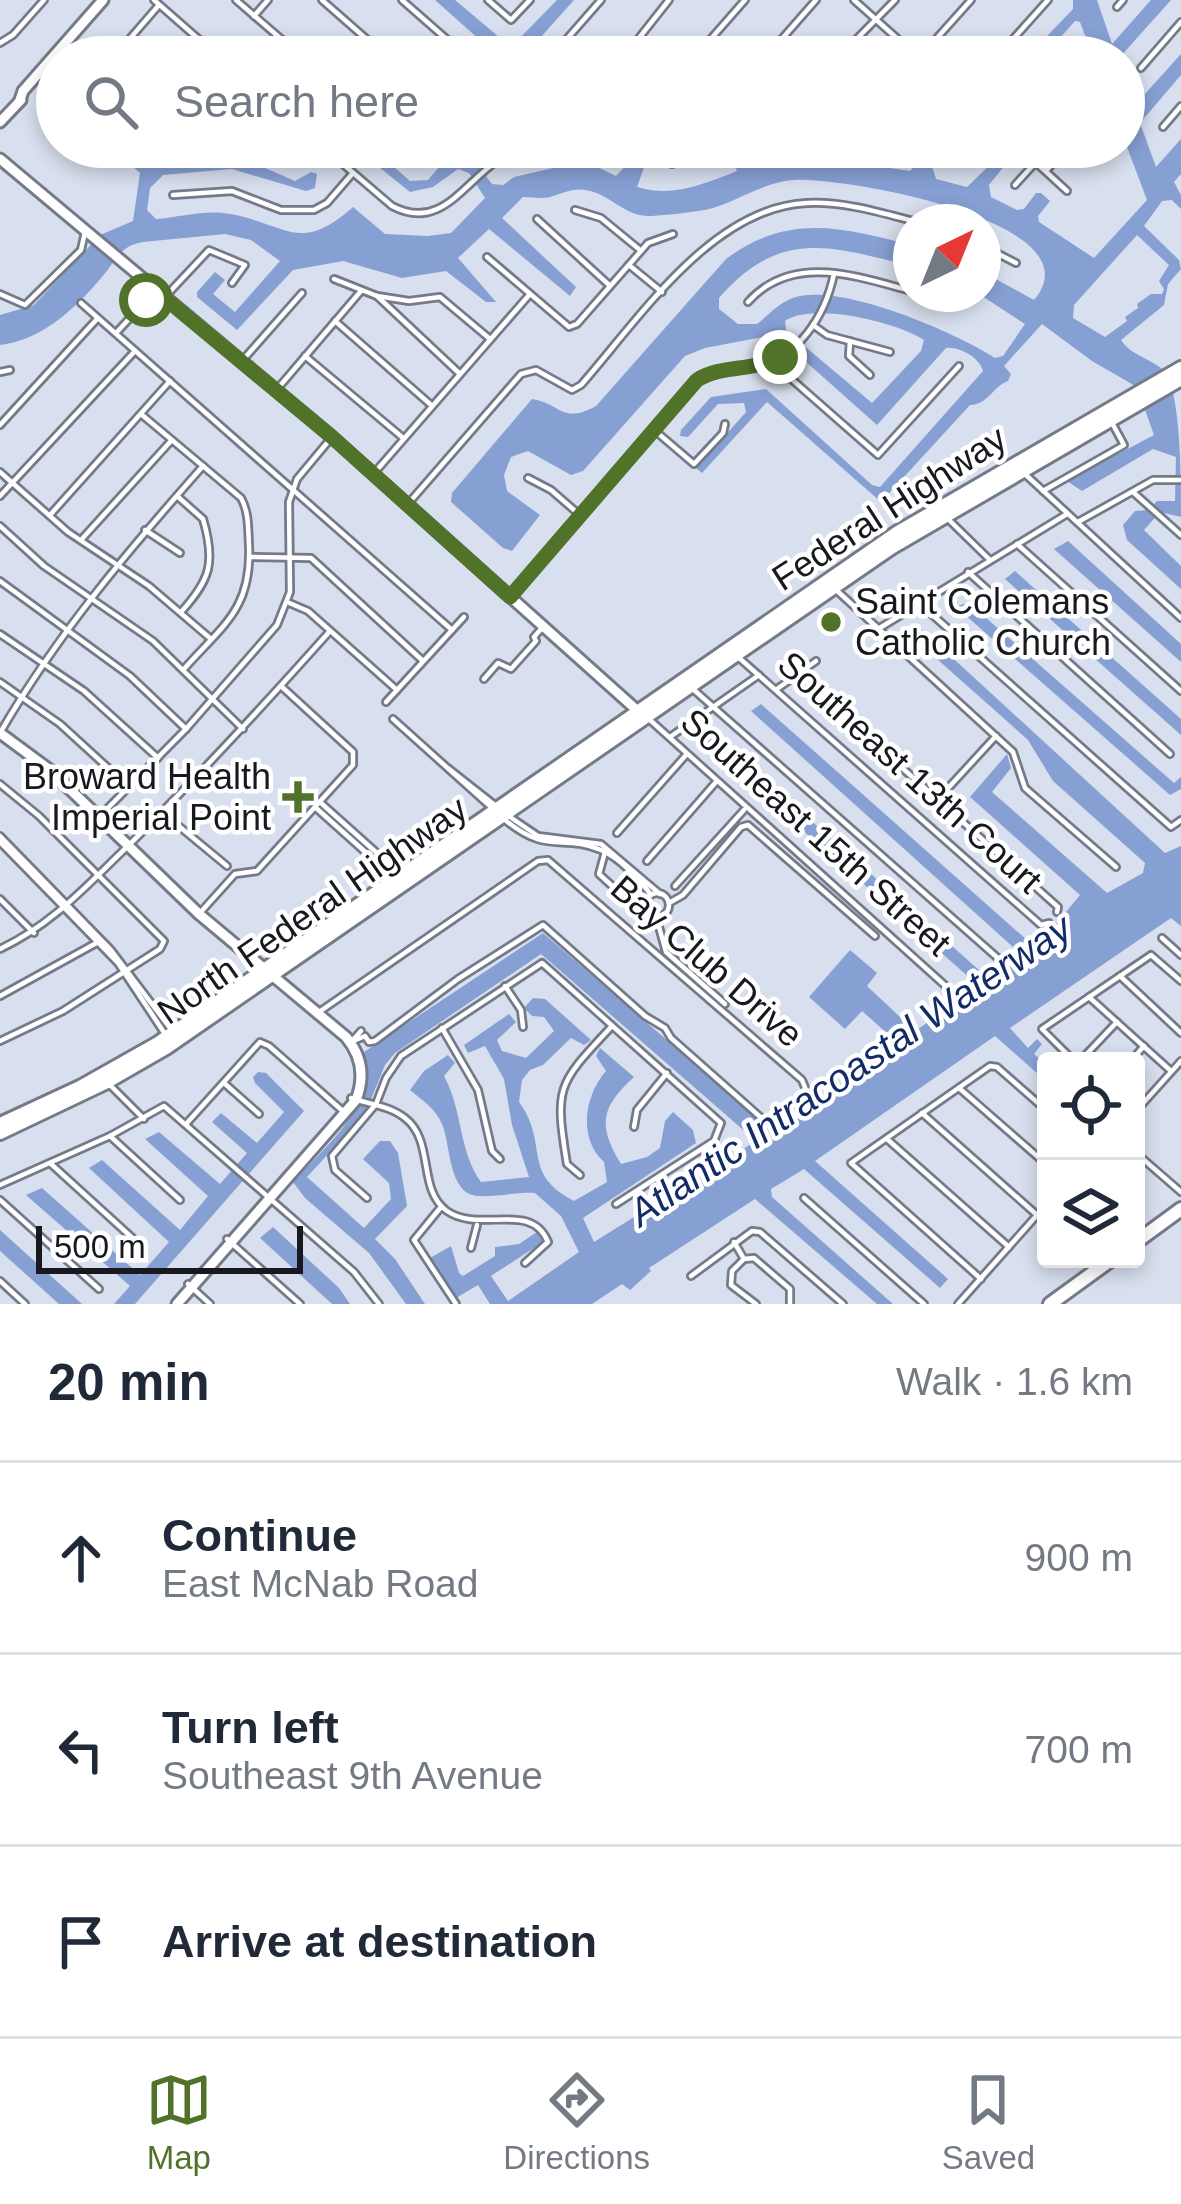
<!DOCTYPE html>
<meta charset="utf-8">
<style>
:root{--surface:#fff;--page:#f2f2f3;--text:#1f2937;--muted:#747a83;--line:#e0e1e3;--accent:#517229}
body{margin:0;font-family:Arial,sans-serif;background:var(--page);color:var(--text)}
.controls{position:absolute;right:36px;bottom:36px;display:grid;overflow:hidden;border-radius:12px;box-shadow:0 6px 18px #0003}
.controls button{width:108px;height:108px;display:grid;place-items:center;padding:0;border:0;border-bottom:3px solid var(--line);background:var(--surface);color:var(--text);font:60px sans-serif}
.compass{position:absolute;left:893px;top:204px;width:108px;height:108px;border-radius:50%;background:var(--surface);box-shadow:0 6px 18px #0003;rotate:43deg}
.scale{position:absolute;left:36px;bottom:30px;width:267px;box-sizing:border-box;padding-left:12px;border:6px solid #17191e;border-top:0;font-size:33px;line-height:42px;white-space:nowrap;color:#17191e;-webkit-text-stroke:9px #fff;paint-order:stroke}
.stop{position:absolute;width:36px;height:36px;margin:-27px;border:9px solid #517229;border-radius:50%;background:#fff}
.stop.end{background:#517229;border-color:#fff;box-shadow:0 3px 12px #0008}
.list{margin:0;padding:0;list-style:none}
h2{display:flex;justify-content:space-between;align-items:center;height:156px;margin:0;padding:0 48px;font-size:51px}
h2 small{font-size:39px;font-weight:400;color:var(--muted)}
.list li{display:grid;grid-template-columns:78px 1fr auto;gap:36px;align-items:center;box-sizing:border-box;height:192px;padding:0 48px;border-top:3px solid var(--line)}
.list b{display:block;font-size:45px;white-space:nowrap}
.list p{margin:0;font-size:39px;white-space:nowrap;color:var(--muted)}
.list em{font-size:39px;font-style:normal;color:var(--muted)}
.icon{flex:none;width:66px;height:66px;fill:none;stroke:currentColor;stroke-width:2;stroke-linecap:round;stroke-linejoin:round}
.map{position:relative;flex:none;width:1181px;height:1304px;overflow:hidden}
.search{position:absolute;background:var(--surface);box-shadow:0 6px 18px #0003;left:36px;right:36px;top:36px;height:132px;display:flex;align-items:center;gap:30px;box-sizing:border-box;padding:0 42px;border-radius:66px;color:var(--muted);font-size:45px}
.sheet{height:732px;background:var(--surface)}
nav{display:flex;justify-content:space-around;align-items:center;box-sizing:border-box;height:168px;border-top:3px solid var(--line);background:var(--surface);font-size:33px;color:var(--muted)}
nav a{display:grid;justify-items:center;gap:6px}
nav .on{color:var(--accent)}
.map>svg:first-child{display:block}
.water{fill:#87a0d4;fill-rule:evenodd}
.lines{fill:none;stroke-linecap:round;stroke-linejoin:round}
.street-casing{stroke:#747a87;stroke-width:10}
.secondary-casing{stroke:#747a87;stroke-width:15}
.primary-casing{stroke:#747a87;stroke-width:18}
.street{stroke:#fff;stroke-width:4.5}
.secondary{stroke:#fff;stroke-width:9}
.primary{stroke:#fff;stroke-width:12}
.route{stroke:#517229;stroke-width:15}
.poi-dot{fill:#517229;stroke:#fff;stroke-width:4.5}
.labels{text-anchor:middle;dominant-baseline:central;stroke-width:9;stroke-linejoin:round;paint-order:stroke}
.street-label{font-size:36px;fill:#17191e;stroke:#fff}
.poi-label{font-size:36px;fill:#17191e;stroke:#fff;text-anchor:start}
.water-label{font-size:39px;font-style:italic;fill:#132c68;stroke:#fff}
</style>
<div class="map">
<svg width="1181" height="1304" viewBox="0 0 1181 1304">
<rect width="100%" height="100%" fill="#d8dfee"/>
<g class="water">
<polygon points="435,0 455,0 511,47 557,0 574,0 523,57 499,57"/>
<polygon points="1073,0 1097,0 1112,44 1151,0 1171,0 1120,57 1093,57 1080,22 1075,21 1043,57 1027,57 1073,9"/>
<path d="M 1181,54 L 1181,75 L 1140,123 L 1156,167 L 1181,139 L 1181,174 L 1174,182 L 1181,195 L 1181,209 L 1172,200 L 1162,201 L 1144,226 L 1179,260 L 1181,269 L 1168,284 L 1164,305 L 1121,340 C 1132,357 1155,359 1167,374 C 1181,404 1181,478 1181,517 L 1160,512 L 1144,530 L 1181,566 L 1181,589 L 1127,540 L 1123,525 L 1135,511 L 1148,510 L 1157,501 L 1175,501 L 1176,457 L 1153,449 L 1082,491 L 1067,481 L 1154,435 L 1137,387 L 1092,361 L 1042,324 L 1004,366 L 1011,374 L 1008,381 C 992,387 989,404 970,405 L 881,502 L 767,402 L 702,473 L 696,468 L 746,412 L 744,403 L 718,404 L 688,437 L 680,436 L 681,430 L 711,397 L 766,389 L 872,485 L 880,487 L 983,371 C 980,358 959,346 946,348 L 877,425 L 795,352 L 802,344 L 872,403 L 921,351 L 924,340 C 896,322 813,302 785,321 L 786,330 L 795,339 L 789,346 L 773,335 L 705,348 L 685,356 L 583,471 L 571,475 L 528,451 L 511,457 L 504,475 L 507,491 L 540,515 L 512,551 L 503,548 L 451,502 L 452,493 L 532,399 C 560,403 562,425 596,406 L 726,259 C 788,213 841,227 911,245 L 911,266 C 830,246 780,228 719,298 L 719,309 L 738,324 L 757,324 C 770,314 779,302 796,297 C 844,284 954,332 995,358 L 1003,356 L 1025,324 L 979,294 L 983,294 L 983,272 L 1034,300 C 1101,221 839,176 793,180 C 758,183 729,208 698,211 C 684,213 667,215 652,216 C 625,218 610,193 585,190 C 572,188 561,194 550,197 C 542,199 531,197 523,197 L 502,218 L 576,287 L 570,296 L 489,229 L 458,258 L 496,302 L 486,302 L 446,271 L 402,278 L 343,261 L 293,270 L 237,330 L 197,297 L 197,292 L 215,272 L 225,280 L 213,294 L 235,312 L 280,261 L 251,240 L 225,234 L 143,242 C 119,246 116,261 102,277 C 76,308 42,340 0,345 L 0,315 L 34,305 L 100,235 L 133,221 L 140,173 L 111,147 C 127,147 128,151 142,158 C 155,165 172,161 187,160 L 192,151 L 190,147 L 202,147 L 211,156 L 242,159 L 255,147 L 270,147 L 263,167 L 295,181 L 311,172 L 317,174 L 315,188 L 306,191 L 232,169 L 163,175 L 150,188 L 147,210 L 156,219 C 179,217 209,209 231,214 C 288,225 300,254 353,207 L 385,234 L 428,236 L 451,233 L 485,198 L 469,173 L 458,169 L 433,187 L 410,192 L 354,147 L 371,147 L 410,181 L 428,180 L 446,159 L 438,147 L 484,147 L 476,154 L 476,163 L 492,184 L 503,185 L 514,177 L 553,168 L 572,147 L 589,147 L 583,155 L 585,161 L 616,176 L 643,147 L 660,147 L 645,165 L 637,187 C 672,198 704,184 737,171 L 726,147 L 741,147 L 750,166 L 780,158 L 789,147 L 812,147 L 814,154 C 833,158 846,163 860,147 L 876,147 L 874,161 L 883,167 L 910,171 L 932,147 L 948,147 L 932,166 L 936,179 L 967,187 L 999,156 L 1005,165 L 989,185 L 991,197 L 1017,210 L 1024,209 L 1036,193 L 1041,193 L 1050,201 L 1038,216 L 1039,222 L 1094,258 L 1147,200 L 1124,139 L 1124,82 L 1134,106 ZM 1137,235 L 1169,265 L 1159,281 L 1164,289 L 1162,294 L 1151,294 L 1137,304 L 1138,308 L 1125,317 L 1127,321 L 1105,337 L 1073,318 L 1074,305 Z"/>
<polygon points="1068,541 1181,644 1181,662 1054,549"/>
<polygon points="1015,571 1181,719 1181,735 1005,579"/>
<polygon points="968,602 1174,783 1181,777 1181,789 1170,795 956,607"/>
<path d="M 919,627 L 1165,853 L 1181,846 L 1181,926 L 1171,918 L 1010,1028 L 1028,1048 L 1037,1039 L 1042,1044 L 1034,1054 L 1046,1064 L 1046,1081 L 995,1036 L 815,1161 L 948,1279 L 940,1288 L 804,1169 L 771,1189 L 772,1197 L 893,1304 L 877,1304 L 755,1199 L 649,1268 L 651,1271 L 630,1290 L 622,1284 L 592,1304 L 490,1304 L 478,1285 L 456,1298 L 430,1258 L 451,1246 L 459,1273 L 463,1276 L 495,1256 L 495,1247 L 519,1244 L 537,1232 L 543,1242 L 491,1276 L 508,1301 L 579,1252 L 561,1216 L 535,1193 C 516,1192 497,1197 478,1196 C 448,1194 451,1145 442,1124 C 436,1109 422,1100 410,1090 L 424,1071 L 448,1055 L 455,1063 L 444,1076 C 463,1110 458,1150 481,1182 L 529,1177 L 512,1125 L 504,1079 L 485,1046 L 468,1053 L 464,1045 L 509,1014 L 516,1022 L 497,1040 L 502,1051 L 526,1058 L 554,1031 L 544,1017 L 532,1016 L 524,1008 L 533,998 L 545,999 L 591,1040 L 584,1045 L 571,1038 L 543,1065 L 530,1070 L 522,1080 L 519,1102 C 550,1144 520,1173 574,1201 L 607,1182 L 604,1162 C 578,1139 584,1096 606,1071 L 596,1056 L 600,1048 L 634,1077 C 600,1108 598,1126 621,1164 L 647,1157 L 660,1148 L 665,1121 L 673,1112 L 693,1130 L 696,1143 L 583,1218 L 594,1242 L 756,1141 L 541,954 L 395,1053 L 385,1065 L 365,1114 L 307,1177 L 364,1228 L 391,1199 L 389,1183 L 363,1159 L 380,1141 L 390,1141 L 398,1153 L 407,1206 L 375,1239 L 395,1259 L 425,1304 L 406,1304 L 369,1253 L 305,1198 L 293,1182 C 327,1144 376,1108 364,1052 L 543,933 L 772,1131 L 899,1044 L 862,1011 L 845,1029 L 809,997 L 850,950 L 877,973 L 867,986 L 915,1031 L 980,987 L 704,743 L 716,736 L 989,979 L 1024,957 L 751,711 L 761,704 L 1037,949 L 1056,936 L 1051,930 L 1080,895 L 970,797 L 1007,754 L 1011,768 L 992,792 L 1107,893 L 1143,873 L 1145,863 L 1053,781 L 1028,740 L 910,635 Z"/>
<polygon points="258,1072 266,1073 304,1111 135,1304 114,1304 130,1286 26,1195 42,1188 140,1275 169,1242 89,1168 102,1160 180,1230 208,1196 145,1139 159,1132 220,1184 247,1153 212,1122 221,1113 257,1143 284,1112 255,1083 253,1077"/>
<polygon points="273,1227 339,1288 350,1304 332,1304 260,1238"/>
<polygon points="0,1230 82,1304 59,1304 0,1251"/>
</g>
<g class="lines">
<defs>
<g id="street">
<polyline points="154,0 219,57"/>
<polyline points="236,0 302,57"/>
<polyline points="322,0 387,57"/>
<polyline points="402,0 467,57"/>
<polyline points="488,0 511,20 530,0"/>
<polyline points="854,0 918,57"/>
<polyline points="1117,7 1123,0"/>
<polyline points="254,16 268,0"/>
<polyline points="0,43 13,35 44,0"/>
<polyline points="123,46 135,57"/>
<polyline points="114,57 159,5"/>
<polyline points="551,57 601,0"/>
<polyline points="624,57 669,0"/>
<polyline points="695,57 745,0"/>
<polyline points="766,57 816,0"/>
<polyline points="839,57 895,0"/>
<polyline points="920,57 971,0"/>
<polyline points="997,57 1048,0"/>
<polyline points="1141,68 1181,22"/>
<polyline points="1163,127 1181,106"/>
<path d="M 323,147 L 392,206 C 440,231 462,185 497,161 C 511,152 529,152 543,147"/>
<polyline points="406,147 418,158"/>
<polyline points="1019,147 1067,191"/>
<polyline points="902,149 903,147"/>
<polyline points="614,150 616,147"/>
<polyline points="292,156 302,147"/>
<polyline points="676,160 698,158 697,147"/>
<polyline points="962,163 975,147"/>
<polyline points="672,164 688,147"/>
<polyline points="1046,171 1067,147"/>
<polyline points="1015,185 1036,162"/>
<polyline points="173,195 232,191 281,210 314,210 327,203 353,173"/>
<polyline points="575,210 601,218 640,250"/>
<polyline points="537,219 608,284"/>
<polyline points="983,246 1016,263"/>
<polyline points="487,257 569,327 577,324 648,243 673,234"/>
<polyline points="629,265 662,292"/>
<polyline points="334,279 377,296 409,301 440,297 490,339"/>
<polyline points="0,294 25,305 81,250 85,232"/>
<polyline points="921,294 929,297"/>
<polyline points="377,296 460,374"/>
<polyline points="164,298 209,250 245,265 232,283"/>
<path d="M 748,302 C 792,253 856,276 911,291"/>
<polyline points="81,303 452,630"/>
<polyline points="335,321 430,404"/>
<polyline points="813,325 827,335 890,352"/>
<polyline points="116,333 155,291"/>
<polyline points="850,341 849,356 870,375"/>
<polyline points="305,356 402,437"/>
<polyline points="242,361 302,293"/>
<polyline points="772,362 878,455 959,366"/>
<polyline points="0,372 10,370"/>
<polyline points="279,387 361,291"/>
<path d="M 141,414 L 241,498 C 249,512 248,529 249,545 C 252,609 223,625 184,669"/>
<polyline points="0,425 97,319"/>
<polyline points="653,429 694,464 723,433 725,424"/>
<polyline points="376,471 530,294"/>
<polyline points="0,472 68,532 149,586 211,639"/>
<polyline points="1026,475 1181,618"/>
<polyline points="528,478 551,490 581,516"/>
<polyline points="1043,491 1124,445 1111,421"/>
<polyline points="1133,492 1181,535"/>
<polyline points="0,496 135,351"/>
<path d="M 177,496 L 203,519 C 216,563 210,580 181,612"/>
<path d="M 407,505 L 521,374 L 536,370 L 572,390 L 581,385 C 639,319 712,207 807,203 C 843,201 882,213 917,222"/>
<polyline points="50,515 170,381"/>
<polyline points="947,518 990,560"/>
<polyline points="1078,522 1153,480 1181,480"/>
<polyline points="0,526 44,566 153,641 243,729"/>
<polyline points="145,530 180,553"/>
<polyline points="81,540 170,442"/>
<polyline points="1017,544 1181,691"/>
<polyline points="250,557 311,558 423,661"/>
<polyline points="968,572 1170,754"/>
<polyline points="0,581 130,676 186,729"/>
<polyline points="834,588 1013,752 1025,788 1116,867"/>
<path d="M 512,595 L 697,379 C 714,369 732,370 752,367 C 798,360 825,316 834,274"/>
<polyline points="287,602 308,611 397,690"/>
<polyline points="918,602 1171,827 1181,820"/>
<polyline points="878,629 1067,514"/>
<polyline points="0,634 84,691 158,758"/>
<polyline points="737,656 1041,925 1049,923"/>
<polyline points="798,675 1058,907 1057,912"/>
<polyline points="484,679 498,663 511,669 536,641 534,637 542,628"/>
<polyline points="0,682 60,724 129,787"/>
<polyline points="777,689 816,661"/>
<polyline points="694,690 1000,960"/>
<polyline points="386,702 464,617"/>
<polyline points="393,719 491,807"/>
<polyline points="650,720 949,989"/>
<path d="M 0,733 C 58,633 127,552 203,466"/>
<polyline points="670,737 759,675"/>
<polyline points="449,769 496,806"/>
<polyline points="0,784 39,816 164,941 160,949 63,1011 0,1041"/>
<polyline points="939,798 996,736"/>
<polyline points="321,803 397,871"/>
<polyline points="315,807 391,875"/>
<polyline points="163,813 227,866"/>
<polyline points="99,817 186,729 277,625 290,592 289,502 297,479 332,437"/>
<polyline points="510,817 538,836 601,844 660,894"/>
<path d="M 504,819 C 548,856 561,833 601,850 C 619,858 640,879 651,895"/>
<polyline points="617,833 686,755"/>
<polyline points="0,836 111,950 170,1028"/>
<polyline points="0,842 118,963 167,1037"/>
<polyline points="605,852 599,874 632,904"/>
<polyline points="647,861 716,782"/>
<polyline points="675,886 744,810"/>
<circle cx="657" cy="905" r="12"/>
<polyline points="0,899 34,933"/>
<polyline points="669,903 683,895 741,827 748,825 875,936"/>
<polyline points="199,914 235,874 257,871 353,765 353,752 281,686"/>
<polyline points="656,916 666,952 725,1004"/>
<polyline points="1162,938 1181,955"/>
<path d="M 0,949 C 53,924 86,886 128,846 C 198,777 264,705 330,631"/>
<polyline points="1120,976 1181,1033"/>
<polyline points="505,986 521,1010 523,1027"/>
<polyline points="0,996 100,941"/>
<polyline points="1089,997 1171,1071"/>
<polyline points="319,1012 538,861 548,860 802,1080 806,1090 778,1123 767,1123 671,1038 665,1028 645,1016 543,925 458,979 375,1041 369,1042 365,1036 351,1042 361,1031"/>
<polyline points="442,1028 478,1090 492,1151 500,1159"/>
<polyline points="1074,1061 1042,1029 1151,955 1181,981"/>
<polyline points="1080,1061 1117,1022"/>
<polyline points="1131,1061 1144,1046"/>
<polyline points="107,1082 144,1119"/>
<polyline points="224,1083 259,1114"/>
<polyline points="959,1088 1046,1164"/>
<path d="M 351,1098 C 369,1104 390,1106 405,1118 C 435,1141 417,1190 447,1211 C 480,1234 531,1200 548,1242 L 525,1263"/>
<polyline points="1136,1111 1181,1061"/>
<polyline points="922,1113 1037,1215"/>
<polyline points="186,1124 260,1042 269,1046 345,1113"/>
<polyline points="634,1127 637,1110 667,1073"/>
<polyline points="110,1136 180,1200"/>
<polyline points="887,1139 1009,1247"/>
<polyline points="1136,1153 1181,1192"/>
<polyline points="50,1163 139,1244"/>
<path d="M 580,1175 L 567,1164 C 554,1085 558,1084 612,1026"/>
<polyline points="0,1185 110,1136 164,1106 354,1272 379,1304"/>
<polyline points="367,1198 335,1170 332,1156 376,1104 386,1078 401,1056 542,963 721,1123 714,1141 616,1204"/>
<polyline points="804,1198 924,1304"/>
<polyline points="0,1200 99,1289"/>
<polyline points="441,1207 414,1240 456,1304"/>
<polyline points="227,1239 300,1304"/>
<polyline points="734,1242 744,1259 754,1258 790,1289 790,1304"/>
<polyline points="471,1248 477,1225"/>
<polyline points="744,1259 732,1271 731,1285 756,1304"/>
<polyline points="691,1276 752,1231 760,1232 843,1304"/>
<polyline points="981,1279 851,1163 990,1066 997,1067 1046,1110"/>
<polyline points="0,1281 25,1304"/>
<polyline points="188,1284 210,1304"/>
<polyline points="958,1304 1046,1205"/>
</g>
<g id="secondary">
<polyline points="20,100 23,91 103,0"/>
<polyline points="0,122 21,100"/>
<polyline points="0,159 332,437 640,713"/>
<path d="M 0,733 L 50,770 L 199,914 L 346,1037 C 362,1056 365,1077 356,1100 L 177,1304"/>
</g>
<g id="primary">
<polyline points="0,1124 80,1087 158,1043 898,532 1181,368"/>
<polyline points="0,1133 107,1082 166,1048 891,548 1181,379"/>
<polyline points="1136,1242 1181,1209"/>
<polyline points="1050,1304 1112,1259"/>
</g>
</defs>
<use href="#street" class="street-casing"/>
<use href="#secondary" class="secondary-casing"/>
<use href="#primary" class="primary-casing"/>
<use href="#street" class="street"/>
<use href="#secondary" class="secondary"/>
<use href="#primary" class="primary"/>
</g>
<g class="lines">
<path class="route" d="M 146,300 L 155,290 L 332,437 L 510,597 L 697,380 C 722,364 754,372 780,357"/>
</g>
<g class="poi-dot">
<circle cx="831" cy="622" r="12"/>
<path d="M292 779h12v12h12v12h-12v12h-12v-12h-12v-12h12z"/>
</g>
<g class="labels">
<g class="street-label">
<text transform="translate(889 508) rotate(-33)">Federal Highway</text>
<text transform="translate(910 772) rotate(42)">Southeast 13th Court</text>
<text transform="translate(816 832) rotate(42)">Southeast 15th Street</text>
<text transform="translate(312 910) rotate(-35)">North Federal Highway</text>
<text transform="translate(707 961) rotate(41)">Bay Club Drive</text>
</g>
<g class="poi-label">
<text x="855" y="601">Saint Colemans<tspan x="855" dy="41">Catholic Church</tspan></text>
<text x="271" y="776" text-anchor="end">Broward Health<tspan x="271" dy="41">Imperial Point</tspan></text>
</g>
<g class="water-label">
<text transform="translate(850 1070) rotate(-34)">Atlantic Intracoastal Waterway</text>
</g>
</g>
</svg>
<div class="controls">
<button><svg class="icon" aria-label="locate" viewBox="0 0 24 24"><circle cx="12" cy="12" r="6"/><path d="M12 2v4M12 18v4M2 12h4M18 12h4"/></svg></button>
<button><svg class="icon" aria-label="layers" viewBox="0 0 24 24"><path d="M12 4l9 5-9 5-9-5zM3 14l9 5 9-5"/></svg></button>
</div>
<svg class="compass" viewBox="-18 -18 36 36"><path d="M0-13l5 13h-10z" fill="#e53935"/><path d="M0 13l5-13h-10z" fill="#747a83"/></svg>
<div class="scale">500 m</div>
<div class="stop" style="left:146px;top:300px"></div>
<div class="stop end" style="left:780px;top:357px"></div>
<div class="search"><svg class="icon" aria-label="search" viewBox="0 0 24 24"><circle cx="10" cy="10" r="6"/><path d="M15 15l6 6"/></svg>Search here</div>
</div>
<section class="sheet">
<h2>20 min<small>Walk · 1.6 km</small></h2>
<ul class="list">
<li><svg class="icon" aria-label="ahead" viewBox="0 0 24 24"><path d="M12 20V5M6 11l6-6 6 6"/></svg><div><b>Continue</b><p>East McNab Road</p></div><em>900 m</em></li>
<li><svg class="icon" aria-label="left" viewBox="0 0 24 24"><path d="M17 20v-9H6M10 6l-5 5 5 5"/></svg><div><b>Turn left</b><p>Southeast 9th Avenue</p></div><em>700 m</em></li>
<li><svg class="icon" aria-label="arrive" viewBox="0 0 24 24"><path d="M6 21V4h12l-3 4 3 4H6"/></svg><div><b>Arrive at destination</b></div></li>
</ul>
</section>
<nav>
<a class="on"><svg class="icon" aria-label="map" viewBox="0 0 24 24"><path d="M3 6l6-2 6 2 6-2v14l-6 2-6-2-6 2zM9 4v14M15 6v14"/></svg>Map</a>
<a><svg class="icon" aria-label="directions" viewBox="0 0 24 24"><path d="M12 3l9 9-9 9-9-9zM9 14v-3h6M13 9l2 2-2 2"/></svg>Directions</a>
<a><svg class="icon" aria-label="saved" viewBox="0 0 24 24"><path d="M7 4h10v16l-5-4-5 4z"/></svg>Saved</a>
</nav>
